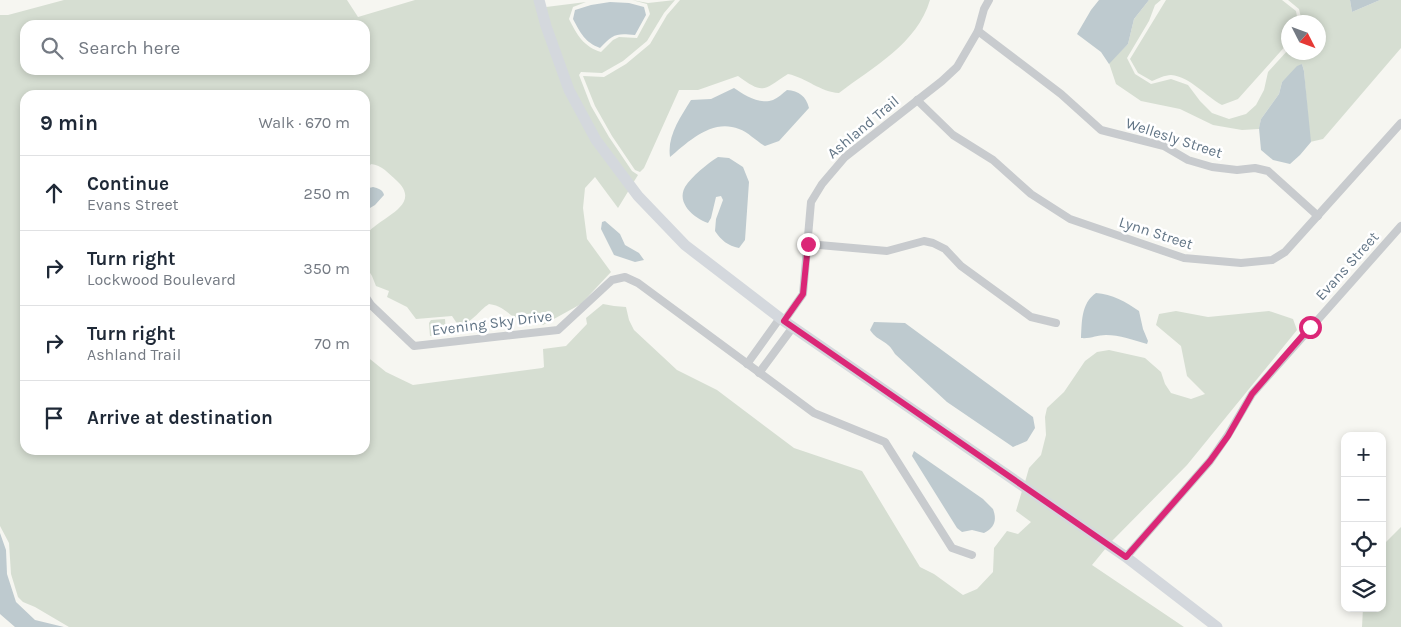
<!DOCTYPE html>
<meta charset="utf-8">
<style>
:root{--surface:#fff;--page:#f2f2f3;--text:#1f2937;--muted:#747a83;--line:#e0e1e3}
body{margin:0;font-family:Karla,sans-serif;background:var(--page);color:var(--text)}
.controls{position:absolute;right:15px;bottom:15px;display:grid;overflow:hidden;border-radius:10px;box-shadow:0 2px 8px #0003}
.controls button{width:45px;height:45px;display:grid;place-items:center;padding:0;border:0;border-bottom:1px solid var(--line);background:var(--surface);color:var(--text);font:25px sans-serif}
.compass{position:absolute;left:1281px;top:15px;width:45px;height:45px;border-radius:50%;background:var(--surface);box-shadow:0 2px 8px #0003;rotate:132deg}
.stop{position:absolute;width:15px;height:15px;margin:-11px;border:4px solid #db2777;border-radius:50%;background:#fff}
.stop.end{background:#db2777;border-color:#fff;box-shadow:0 1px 5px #0008}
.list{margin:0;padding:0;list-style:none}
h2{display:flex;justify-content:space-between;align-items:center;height:65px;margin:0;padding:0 20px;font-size:21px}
h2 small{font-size:16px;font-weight:400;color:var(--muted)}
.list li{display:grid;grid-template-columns:32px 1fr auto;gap:15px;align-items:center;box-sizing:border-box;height:75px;padding:0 20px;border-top:1px solid var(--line)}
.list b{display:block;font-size:19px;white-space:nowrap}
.list p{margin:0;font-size:16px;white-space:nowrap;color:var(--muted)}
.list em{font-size:16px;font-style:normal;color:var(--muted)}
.icon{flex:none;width:28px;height:28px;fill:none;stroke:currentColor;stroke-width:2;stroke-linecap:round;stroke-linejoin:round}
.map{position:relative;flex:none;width:1401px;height:627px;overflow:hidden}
.search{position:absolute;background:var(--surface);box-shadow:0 2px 8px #0003;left:20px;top:20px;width:350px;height:55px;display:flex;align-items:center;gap:12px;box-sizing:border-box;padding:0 18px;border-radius:15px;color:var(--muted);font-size:19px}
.panel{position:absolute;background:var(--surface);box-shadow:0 2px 8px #0003;left:20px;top:90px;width:350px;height:365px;border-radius:15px}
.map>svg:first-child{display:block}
.green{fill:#d6ded2;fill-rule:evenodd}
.water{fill:#becacf}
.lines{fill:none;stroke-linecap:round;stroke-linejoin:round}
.street{stroke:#c8cbce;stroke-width:8}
.secondary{stroke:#d4d8dd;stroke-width:11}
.route{stroke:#db2777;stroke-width:6}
.labels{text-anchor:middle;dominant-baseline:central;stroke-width:5;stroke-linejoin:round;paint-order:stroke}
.street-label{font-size:15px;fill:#627586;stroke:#fff}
</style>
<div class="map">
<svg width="1401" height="627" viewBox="0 0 1401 627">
<rect width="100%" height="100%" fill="#f6f6f1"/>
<g class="green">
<path d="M 64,0 L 347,0 L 358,17 L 415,0 L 535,0 L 542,27 L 629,190 L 618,208 L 595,177 L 585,188 L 583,208 L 587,239 L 611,272 L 581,304 L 543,325 C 535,320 527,323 518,319 C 507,314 504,306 489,304 C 478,311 472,324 458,325 L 452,316 L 416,319 L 407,307 L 387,297 L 389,291 L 376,286 L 372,276 L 365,265 L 365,237 C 374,218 426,207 396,180 C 388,173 382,165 371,164 L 365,172 L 365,95 L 25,95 L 25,450 L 365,450 L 365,355 L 386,372 L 413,385 L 542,368 L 544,367 L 543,349 L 566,346 L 587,324 L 586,318 L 603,304 L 614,306 L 626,307 L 629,320 L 634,330 L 677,370 L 717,390 L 794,448 L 862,471 L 920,567 L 934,574 L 963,595 L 977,589 L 993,572 L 994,548 L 1007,531 L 1018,534 L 1031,522 L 1016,511 L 1022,491 L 1106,548 L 1092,565 L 1184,627 L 69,627 L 35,607 L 23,602 L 18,597 L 11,574 L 9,543 L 0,526 L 0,15 L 8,15 ZM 25,25 L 365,25 L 365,70 L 25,70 Z"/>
<path d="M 632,0 L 648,3 L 675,0 L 664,13 L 647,41 L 623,61 L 602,73 L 581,72 L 579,75 L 591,106 L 609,137 L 632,171 L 638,175 L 633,183 C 622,168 611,154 601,139 C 575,100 555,52 546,7 L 586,2 L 573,7 L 569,19 C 577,35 584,47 601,52 L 613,40 L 619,37 L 637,38 L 650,14 L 647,4 Z"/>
<path d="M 680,0 L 930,0 C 917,44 873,67 839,93 C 820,92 807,78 788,74 C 763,90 764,95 738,76 L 698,90 L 679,90 L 644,168 L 640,172 L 635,170 L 612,136 L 595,106 L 583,76 L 604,77 L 626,64 L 650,44 L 667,15 Z"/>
<polygon points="1149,0 1161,0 1155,5 1149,21 1127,58 1135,74 1151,84 1171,79 1188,85 1200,101 1212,113 1229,119 1246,114 1256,105 1264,90 1268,72 1288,50 1288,52 1318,52 1318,22 1302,22 1299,9 1288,0 1350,0 1352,12 1380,0 1401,0 1401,48 1323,139 1310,142 1304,71 1302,64 1282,82 1279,94 1261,119 1259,129 1242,130 1213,125 1180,109 1141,101 1116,84 1109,63 1128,44 1134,19"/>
<path d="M 1166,0 L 1282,0 L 1296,11 L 1298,22 L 1288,22 L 1288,43 L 1238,99 L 1222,105 C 1205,96 1191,77 1171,75 C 1165,75 1157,79 1152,81 L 1138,73 L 1130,59 Z"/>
<polygon points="1176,311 1208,317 1269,311 1293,319 1297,330 1187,465 1111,542 1025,482 1029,468 1041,455 1046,435 1045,417 1047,408 1064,392 1085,361 1097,352 1109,350 1145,358 1161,372 1165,384 1171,393 1191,399 1205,394 1187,376 1181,346 1156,325 1159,314"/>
<polygon points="445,319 446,335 430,336 429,323 431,320"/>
<polygon points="1401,527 1401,627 1362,627 1363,608 1382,608 1382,546"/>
</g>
<g class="water">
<polygon points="1099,0 1149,0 1134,19 1128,44 1109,64 1101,52 1077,34 1091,10"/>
<polygon points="1350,0 1380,0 1352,12"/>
<path d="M 610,2 L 629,3 L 644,7 L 646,15 L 635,35 C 616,33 613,34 600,48 C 585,42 581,34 573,19 L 575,10 L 591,5 Z"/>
<polygon points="1302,64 1304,71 1311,142 1300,155 1290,164 1273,160 1261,150 1259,128 1261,119 1279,94 1282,82 1297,66"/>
<path d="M 734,88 C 744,95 760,105 773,100 C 778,98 783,93 787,90 C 799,91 806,96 809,108 L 779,141 L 765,146 C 756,141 748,132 739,129 C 712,118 688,142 670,157 C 667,136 680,118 691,100 L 711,99 Z"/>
<path d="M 718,157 L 729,158 L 743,167 L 749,182 L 745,240 L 739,248 C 728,246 721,240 715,231 L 716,219 L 723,200 L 721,196 L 716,197 L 711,218 L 708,223 C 694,218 676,203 685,187 C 692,176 707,164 718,157 Z"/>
<path d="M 373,187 C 378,188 383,190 384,195 L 375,205 L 365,211 L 365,189 Z"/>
<polygon points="605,221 620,234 625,245 639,253 644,260 635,262 614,255 601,229 602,222"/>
<path d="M 1096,293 C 1112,294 1126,302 1139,311 L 1143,329 L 1148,341 L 1147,344 C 1134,340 1119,335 1106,335 C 1097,335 1090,339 1081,338 C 1082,322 1081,303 1096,293 Z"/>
<path d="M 874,322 L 905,323 L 1033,417 L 1035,428 L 1027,441 L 1013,447 L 947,402 L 895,354 C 887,339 879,343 870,330 Z"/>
<path d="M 914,451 L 983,499 L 993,509 C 997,520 995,527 984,533 L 972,530 L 962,532 L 957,528 L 912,456 Z"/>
<polygon points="0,533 6,550 7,574 16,602 35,620 64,627 15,627 0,614"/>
</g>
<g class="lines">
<g class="street">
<polyline points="978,31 1061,94 1101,130 1164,146 1188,160 1212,167 1237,170 1255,168 1268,171 1318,216"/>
<polyline points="917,100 953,135 993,160 1031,194 1070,219 1184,258 1241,263 1272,260 1285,252 1401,123"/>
<polyline points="808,244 887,251 924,241 933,243 945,249 961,266 1031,317 1056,323"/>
<polyline points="365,296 371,305 414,346 558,330 612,280 625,277 638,283 814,413 885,442 952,548 972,555"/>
<polyline points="784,321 803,294 811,202 822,184 845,157 942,81 957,67 978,31 984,9 989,0"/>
<polyline points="747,364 780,318"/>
<polyline points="759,373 793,327"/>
<polyline points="1126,557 1210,461 1228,435 1252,394 1401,226"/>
</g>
<polyline class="secondary" points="539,0 546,26 569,90 596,140 638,196 685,245 784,321 1126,557 1217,627"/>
</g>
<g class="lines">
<polyline class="route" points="808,244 803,294 784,321 1126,557 1210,461 1228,436 1252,394 1310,327"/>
</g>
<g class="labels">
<g class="street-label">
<text transform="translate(863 127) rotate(-40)">Ashland Trail</text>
<text transform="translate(1174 138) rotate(18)">Wellesly Street</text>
<text transform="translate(1156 233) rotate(18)">Lynn Street</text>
<text transform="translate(1347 266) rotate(-48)">Evans Street</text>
<text transform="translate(492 323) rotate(-7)">Evening Sky Drive</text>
</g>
</g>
</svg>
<div class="controls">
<button>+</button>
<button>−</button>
<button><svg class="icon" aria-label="locate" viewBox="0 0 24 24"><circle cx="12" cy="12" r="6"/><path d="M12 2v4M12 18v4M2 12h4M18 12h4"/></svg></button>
<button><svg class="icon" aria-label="layers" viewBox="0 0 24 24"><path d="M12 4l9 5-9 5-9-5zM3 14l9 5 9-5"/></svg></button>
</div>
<svg class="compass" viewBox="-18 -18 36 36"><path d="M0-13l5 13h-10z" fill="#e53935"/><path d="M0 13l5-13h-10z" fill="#747a83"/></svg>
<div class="stop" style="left:1310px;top:327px"></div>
<div class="stop end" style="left:808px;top:244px"></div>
<div class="search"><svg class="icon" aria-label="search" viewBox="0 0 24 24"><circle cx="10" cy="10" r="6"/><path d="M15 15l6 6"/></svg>Search here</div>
<section class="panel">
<h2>9 min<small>Walk · 670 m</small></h2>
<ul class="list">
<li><svg class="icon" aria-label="ahead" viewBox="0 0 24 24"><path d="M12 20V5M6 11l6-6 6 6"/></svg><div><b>Continue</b><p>Evans Street</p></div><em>250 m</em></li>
<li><svg class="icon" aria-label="right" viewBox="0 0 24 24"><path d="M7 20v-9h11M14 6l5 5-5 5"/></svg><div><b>Turn right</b><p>Lockwood Boulevard</p></div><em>350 m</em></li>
<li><svg class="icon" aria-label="right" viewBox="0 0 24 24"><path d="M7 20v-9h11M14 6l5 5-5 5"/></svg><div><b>Turn right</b><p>Ashland Trail</p></div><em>70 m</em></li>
<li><svg class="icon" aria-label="arrive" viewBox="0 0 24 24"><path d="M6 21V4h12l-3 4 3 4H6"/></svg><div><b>Arrive at destination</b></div></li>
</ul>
</section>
</div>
